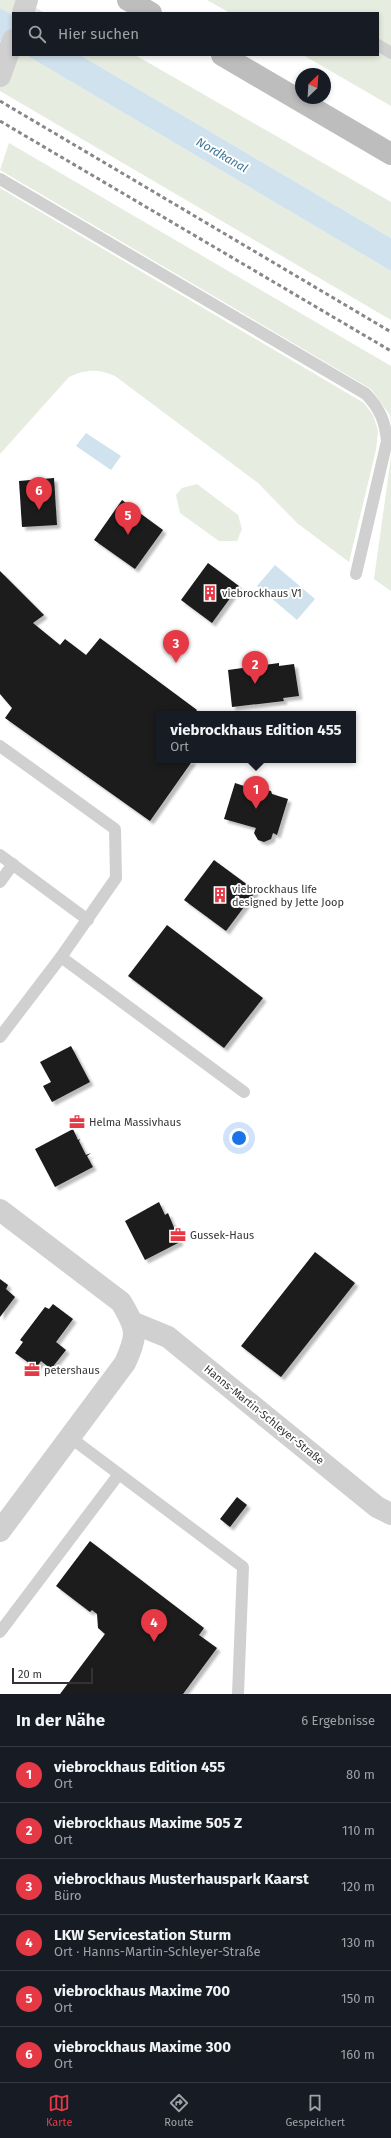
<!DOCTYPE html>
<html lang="de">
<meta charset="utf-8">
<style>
:root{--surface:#171b24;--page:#242831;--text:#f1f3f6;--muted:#9ea1a6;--line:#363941;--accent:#e63946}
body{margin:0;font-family:"Fira Sans",sans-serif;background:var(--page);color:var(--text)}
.compass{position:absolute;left:295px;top:68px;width:36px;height:36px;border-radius:50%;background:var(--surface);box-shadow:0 2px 6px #0003;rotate:25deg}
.scale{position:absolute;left:12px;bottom:10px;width:81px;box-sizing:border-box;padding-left:4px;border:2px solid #333;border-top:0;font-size:11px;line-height:14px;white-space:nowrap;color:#333;-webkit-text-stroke:3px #fff;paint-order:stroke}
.you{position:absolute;left:239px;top:1138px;width:14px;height:14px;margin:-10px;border:3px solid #fff;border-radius:50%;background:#1a73e8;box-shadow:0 0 0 6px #1a73e833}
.badge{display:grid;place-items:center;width:26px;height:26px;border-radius:50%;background:var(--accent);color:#fff;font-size:13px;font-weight:700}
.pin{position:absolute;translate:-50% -33px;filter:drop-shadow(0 1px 2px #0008)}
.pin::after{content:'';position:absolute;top:21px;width:14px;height:12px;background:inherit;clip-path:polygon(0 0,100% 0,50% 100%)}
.popup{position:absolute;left:156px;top:711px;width:200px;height:52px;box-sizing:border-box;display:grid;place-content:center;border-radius:0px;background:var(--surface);filter:drop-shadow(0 1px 3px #0005);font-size:13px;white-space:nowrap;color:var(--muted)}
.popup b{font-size:15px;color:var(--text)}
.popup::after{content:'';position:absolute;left:50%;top:100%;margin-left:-8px;border:8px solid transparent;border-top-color:var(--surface)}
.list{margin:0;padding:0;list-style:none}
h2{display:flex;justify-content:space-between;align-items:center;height:52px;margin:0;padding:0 16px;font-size:17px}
h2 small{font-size:13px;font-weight:400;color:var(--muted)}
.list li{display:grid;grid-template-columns:26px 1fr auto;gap:12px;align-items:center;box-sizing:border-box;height:56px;padding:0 16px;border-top:1px solid var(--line)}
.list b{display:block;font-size:15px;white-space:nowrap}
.list p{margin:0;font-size:13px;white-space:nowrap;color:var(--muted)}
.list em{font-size:13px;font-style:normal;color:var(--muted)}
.icon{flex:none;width:22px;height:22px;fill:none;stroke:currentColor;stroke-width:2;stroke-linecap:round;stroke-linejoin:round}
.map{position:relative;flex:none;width:391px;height:1694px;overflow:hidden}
.search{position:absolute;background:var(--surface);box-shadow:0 2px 6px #0003;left:12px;right:12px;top:12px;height:44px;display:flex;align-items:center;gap:10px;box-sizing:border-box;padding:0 14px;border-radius:0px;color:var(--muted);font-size:15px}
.sheet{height:388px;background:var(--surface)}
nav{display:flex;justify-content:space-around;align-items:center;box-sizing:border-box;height:56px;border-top:1px solid var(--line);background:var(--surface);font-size:11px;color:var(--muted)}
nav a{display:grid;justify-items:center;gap:2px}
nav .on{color:var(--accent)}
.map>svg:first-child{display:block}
.green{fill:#e6ecdf}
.water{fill:#cfe2ee}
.building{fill:#1a1a1a;filter:url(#shadow)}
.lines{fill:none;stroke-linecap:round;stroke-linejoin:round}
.service{stroke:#d0d0d0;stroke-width:12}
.minor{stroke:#d0d0d0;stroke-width:22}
.tertiary{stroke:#d0d0d0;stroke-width:22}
.secondary{stroke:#bdbdbd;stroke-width:22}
.rail{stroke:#888;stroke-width:3;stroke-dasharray:4 3;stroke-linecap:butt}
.labels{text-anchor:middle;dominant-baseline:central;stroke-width:4;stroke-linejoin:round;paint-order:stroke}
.poi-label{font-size:11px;fill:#333;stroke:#fff;text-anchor:start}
.street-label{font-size:11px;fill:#333;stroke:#fff}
.water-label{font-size:12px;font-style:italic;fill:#3f7597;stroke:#fff}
</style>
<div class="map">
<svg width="391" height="1694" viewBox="0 0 391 1694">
<defs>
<filter id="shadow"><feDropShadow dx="3.5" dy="3.5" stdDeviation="1" flood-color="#0004"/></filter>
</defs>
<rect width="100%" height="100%" fill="#fff"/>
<g class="green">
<polygon points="0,0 21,0 45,13 13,13 13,15 0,8"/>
<polygon points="207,0 391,0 391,106 303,55 378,55 378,13 230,13"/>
<polygon points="0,40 13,47 13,55 26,55 391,271 391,320 0,91"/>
<polygon points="80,55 135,55 391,202 391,238"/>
<polygon points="9,143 391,366 391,426 390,415 371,389 0,170"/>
<path d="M 0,188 L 364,403 L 373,415 L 378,430 L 376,450 L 349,562 L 297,523 L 258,483 L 115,376 C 98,369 86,369 69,377 L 0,454 Z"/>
<polygon points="391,457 391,591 374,579"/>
<polygon points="197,484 238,515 242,529 237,541 219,541 180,513 176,495 182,488"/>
</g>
<g class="water">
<polygon points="0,8 13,15 13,47 0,40"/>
<polygon points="26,55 80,55 391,238 391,271"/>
<polygon points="86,433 121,456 111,470 76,446"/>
<polygon points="275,565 315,599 297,620 257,586"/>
</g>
<g class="building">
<polygon points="54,478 57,525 22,527 19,481"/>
<polygon points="122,500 163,530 135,569 94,540"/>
<polygon points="208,563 239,586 212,623 181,600"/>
<polygon points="0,571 44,615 33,623 60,645 65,639 86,655 100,638 197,710 194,714 159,714 159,760 193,760 150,821 5,718 12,708 0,694"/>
<polygon points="279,663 279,666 294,664 299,696 283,698 284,701 232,707 228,670"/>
<polygon points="235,783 250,788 253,786 260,788 271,791 272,794 288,799 277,835 273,833 271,839 264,842 258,840 254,833 256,828 224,819"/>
<polygon points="214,860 256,891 226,931 184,900"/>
<polygon points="167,925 263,998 224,1048 128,976"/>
<polygon points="71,1046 90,1082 52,1102 43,1086 51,1082 40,1062"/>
<polygon points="73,1129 78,1140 80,1139 79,1141 86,1155 91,1153 87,1156 93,1167 55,1187 35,1149"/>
<polygon points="159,1202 165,1215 168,1213 180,1242 145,1260 125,1221"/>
<polygon points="315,1252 355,1283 281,1377 241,1346"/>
<polygon points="0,1279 8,1285 6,1289 15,1297 0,1317"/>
<polygon points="53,1304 73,1319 56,1342 66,1350 51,1369 41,1361 36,1368 15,1353 23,1342 20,1340 45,1307 49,1309"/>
<polygon points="237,1497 247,1505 230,1527 220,1519"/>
<polygon points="90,1541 204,1628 199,1635 217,1648 183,1694 60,1694 105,1634 98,1628 97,1614 92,1610 90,1612 56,1586"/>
</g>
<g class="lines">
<g class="service">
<polyline points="378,45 391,53"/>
<path d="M 0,179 L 366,394 C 380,409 385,421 387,441 L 356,574"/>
<polyline points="0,746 115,829 116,878 61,957 0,1037"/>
<polyline points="0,855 88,920"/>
<polyline points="0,882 13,864"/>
<polyline points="61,957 244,1092"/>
<polyline points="71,1438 243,1567 238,1694"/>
<polyline points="0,1632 119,1474"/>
</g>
<g class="minor">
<path d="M 0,1210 L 121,1302 C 137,1329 138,1334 125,1363 L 0,1531"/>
<polyline points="134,1323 168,1337 377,1507 391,1514"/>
</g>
<g class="tertiary">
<polyline points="23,13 27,0"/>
<polyline points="0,76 13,40"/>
</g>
<g class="secondary">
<polyline points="128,0 151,13"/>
<polyline points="222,55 391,154"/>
</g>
<g class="rail">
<polyline points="0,101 391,332"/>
<polyline points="0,121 391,351"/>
</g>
</g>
<defs>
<symbol id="building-bare" viewBox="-9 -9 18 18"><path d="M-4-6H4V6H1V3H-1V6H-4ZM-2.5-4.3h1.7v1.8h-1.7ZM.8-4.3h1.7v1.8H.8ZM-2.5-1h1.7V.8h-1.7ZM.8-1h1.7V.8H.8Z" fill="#e63946" stroke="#fff" stroke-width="2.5" paint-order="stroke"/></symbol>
<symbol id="office-bare" viewBox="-9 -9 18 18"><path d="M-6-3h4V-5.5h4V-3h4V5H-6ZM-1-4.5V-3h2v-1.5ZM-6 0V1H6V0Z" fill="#e63946" stroke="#fff" stroke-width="2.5" paint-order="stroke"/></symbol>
</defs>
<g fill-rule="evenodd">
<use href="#building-bare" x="199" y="582" width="22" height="22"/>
<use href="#building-bare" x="209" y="884" width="22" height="22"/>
<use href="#office-bare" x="66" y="1111" width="22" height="22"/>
<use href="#office-bare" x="167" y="1224" width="22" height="22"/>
<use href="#office-bare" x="21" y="1359" width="22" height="22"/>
</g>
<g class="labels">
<g class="poi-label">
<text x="222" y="593">viebrockhaus V1</text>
<text x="232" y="889">viebrockhaus life<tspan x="232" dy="13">designed by Jette Joop</tspan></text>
<text x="89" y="1122">Helma Massivhaus</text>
<text x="190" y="1235">Gussek-Haus</text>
<text x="44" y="1370">petershaus</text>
</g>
<g class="street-label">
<text transform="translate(264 1415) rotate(39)">Hanns-Martin-Schleyer-Straße</text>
</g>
<g class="water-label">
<text transform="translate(222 155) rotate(30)">Nordkanal</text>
</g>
</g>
</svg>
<svg class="compass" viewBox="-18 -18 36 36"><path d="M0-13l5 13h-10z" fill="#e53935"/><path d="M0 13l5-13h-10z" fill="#9ea1a6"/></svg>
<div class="scale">20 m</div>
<div class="you"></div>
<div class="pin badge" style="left:256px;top:809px">1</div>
<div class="popup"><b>viebrockhaus Edition 455</b>Ort</div>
<div class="pin badge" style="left:255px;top:684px">2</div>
<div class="pin badge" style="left:176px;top:663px">3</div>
<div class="pin badge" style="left:154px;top:1642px">4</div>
<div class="pin badge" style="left:128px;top:535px">5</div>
<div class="pin badge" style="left:39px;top:510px">6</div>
<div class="search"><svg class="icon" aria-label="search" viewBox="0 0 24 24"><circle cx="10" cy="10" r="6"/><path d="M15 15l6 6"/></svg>Hier suchen</div>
</div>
<section class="sheet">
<h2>In der Nähe<small>6 Ergebnisse</small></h2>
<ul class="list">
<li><span class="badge">1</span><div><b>viebrockhaus Edition 455</b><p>Ort</p></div><em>80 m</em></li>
<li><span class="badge">2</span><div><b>viebrockhaus Maxime 505 Z</b><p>Ort</p></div><em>110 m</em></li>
<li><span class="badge">3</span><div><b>viebrockhaus Musterhauspark Kaarst</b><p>Büro</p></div><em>120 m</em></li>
<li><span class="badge">4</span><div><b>LKW Servicestation Sturm</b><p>Ort · Hanns-Martin-Schleyer-Straße</p></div><em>130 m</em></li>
<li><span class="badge">5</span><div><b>viebrockhaus Maxime 700</b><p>Ort</p></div><em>150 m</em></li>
<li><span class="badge">6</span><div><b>viebrockhaus Maxime 300</b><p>Ort</p></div><em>160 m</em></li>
</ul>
</section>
<nav>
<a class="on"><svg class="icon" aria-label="map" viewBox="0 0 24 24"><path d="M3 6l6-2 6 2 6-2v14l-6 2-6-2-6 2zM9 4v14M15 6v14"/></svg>Karte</a>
<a><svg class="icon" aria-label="directions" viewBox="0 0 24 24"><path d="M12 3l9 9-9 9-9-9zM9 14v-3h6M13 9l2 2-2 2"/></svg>Route</a>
<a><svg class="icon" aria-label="saved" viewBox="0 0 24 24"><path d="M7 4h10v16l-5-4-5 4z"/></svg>Gespeichert</a>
</nav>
